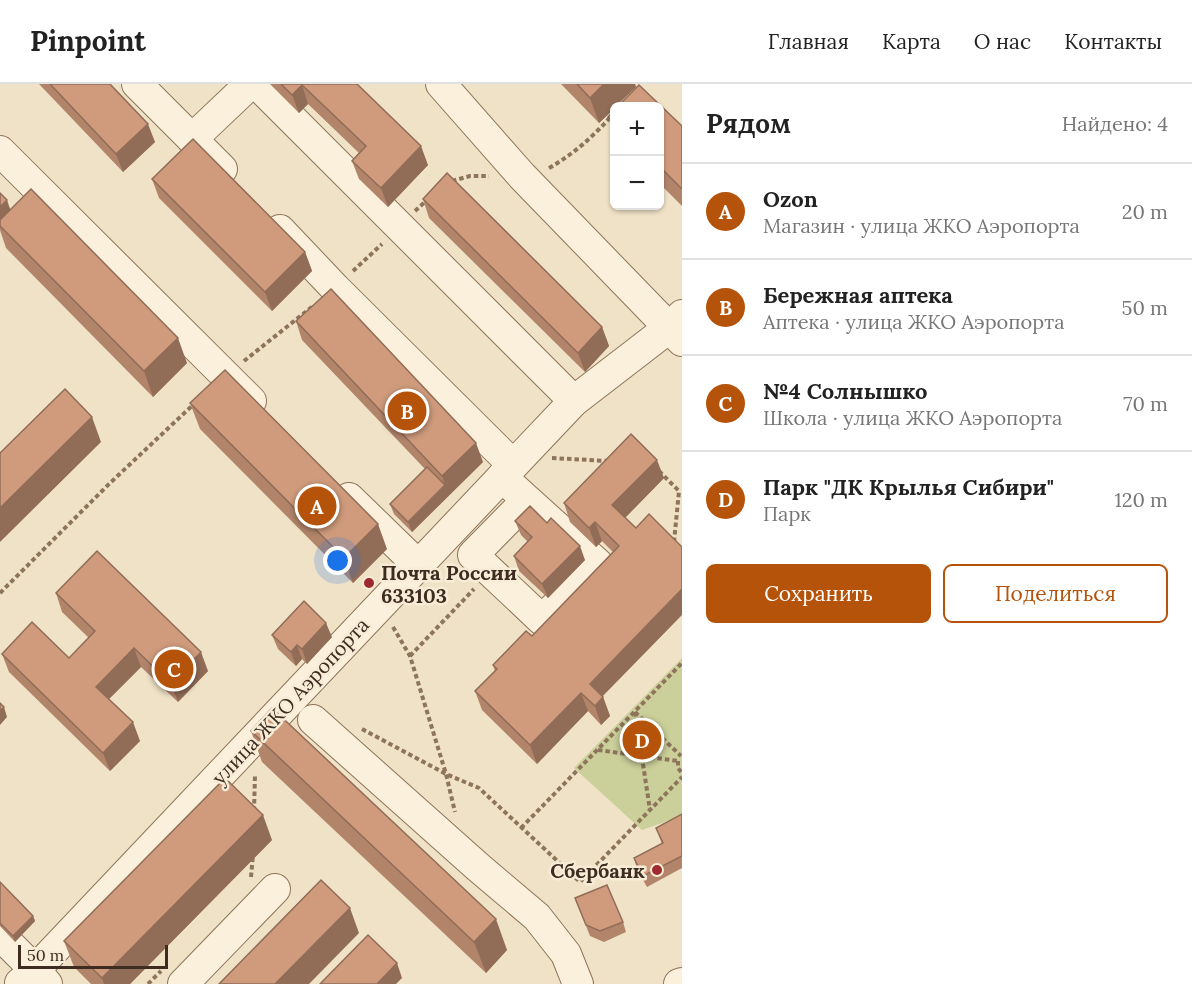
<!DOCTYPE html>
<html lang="ru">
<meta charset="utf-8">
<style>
:root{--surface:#fff;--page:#f2f2f2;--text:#222;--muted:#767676;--line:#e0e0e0;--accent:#b45309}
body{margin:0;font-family:Lora,serif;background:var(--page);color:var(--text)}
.controls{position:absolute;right:18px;top:18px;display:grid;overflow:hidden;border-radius:9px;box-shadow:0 2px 4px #0004}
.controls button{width:54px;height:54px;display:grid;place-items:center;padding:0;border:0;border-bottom:2px solid var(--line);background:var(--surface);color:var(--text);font:30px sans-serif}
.scale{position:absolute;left:18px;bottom:15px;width:150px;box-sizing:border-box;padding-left:6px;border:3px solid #3d2c1f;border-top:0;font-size:16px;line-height:21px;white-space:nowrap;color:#3d2c1f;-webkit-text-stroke:4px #f7edd7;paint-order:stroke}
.you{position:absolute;left:338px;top:477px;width:21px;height:21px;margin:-15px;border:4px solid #fff;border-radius:50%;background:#1a73e8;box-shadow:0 0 0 9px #1a73e833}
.badge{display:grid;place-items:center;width:39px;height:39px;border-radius:50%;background:var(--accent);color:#fff;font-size:20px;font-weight:700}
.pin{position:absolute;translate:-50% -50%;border:3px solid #fff;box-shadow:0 2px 6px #0006}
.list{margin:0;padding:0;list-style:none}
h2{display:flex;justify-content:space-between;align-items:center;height:78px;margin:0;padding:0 24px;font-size:26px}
h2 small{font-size:20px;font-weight:400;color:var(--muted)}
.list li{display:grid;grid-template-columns:39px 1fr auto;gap:18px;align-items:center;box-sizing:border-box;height:96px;padding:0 24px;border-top:2px solid var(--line)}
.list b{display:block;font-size:22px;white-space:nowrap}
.list p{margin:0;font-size:20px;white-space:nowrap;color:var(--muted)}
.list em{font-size:20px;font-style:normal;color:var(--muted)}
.actions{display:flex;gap:12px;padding:18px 24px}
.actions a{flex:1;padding:14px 0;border:2px solid var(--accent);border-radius:9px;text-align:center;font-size:21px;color:var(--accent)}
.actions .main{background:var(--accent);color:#fff}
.map{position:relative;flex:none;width:682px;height:900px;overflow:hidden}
header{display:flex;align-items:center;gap:36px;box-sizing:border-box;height:84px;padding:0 30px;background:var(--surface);border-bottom:2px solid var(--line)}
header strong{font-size:28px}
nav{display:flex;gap:33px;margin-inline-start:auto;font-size:21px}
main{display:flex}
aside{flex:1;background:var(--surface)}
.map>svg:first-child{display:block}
.green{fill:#cbcf9a}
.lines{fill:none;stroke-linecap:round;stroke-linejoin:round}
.minor-casing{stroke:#8d745b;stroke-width:32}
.path{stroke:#8d745b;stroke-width:4;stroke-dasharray:4.5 3;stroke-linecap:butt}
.minor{stroke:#faf0db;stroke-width:30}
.wall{fill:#b2856b}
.shaded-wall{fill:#916c57}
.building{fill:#cf9b7c;stroke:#916c57;stroke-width:1.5}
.poi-dot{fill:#9e292e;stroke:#f7edd7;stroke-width:2}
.labels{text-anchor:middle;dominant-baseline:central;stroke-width:5;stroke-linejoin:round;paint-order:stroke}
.poi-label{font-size:20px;font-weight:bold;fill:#3d2c1f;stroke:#f7edd7;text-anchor:start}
.street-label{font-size:20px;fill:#3d2c1f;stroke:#f7edd7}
</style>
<header>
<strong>Pinpoint</strong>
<nav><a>Главная</a><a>Карта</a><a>О нас</a><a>Контакты</a></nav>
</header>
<main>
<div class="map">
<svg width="682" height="900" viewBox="0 0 682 900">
<rect width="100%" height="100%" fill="#f0e2c7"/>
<polygon class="green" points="682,574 682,732 642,746 574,684"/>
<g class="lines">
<defs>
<g id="minor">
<polyline points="137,0 222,85"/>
<polyline points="257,0 574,317"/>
<polyline points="441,0 522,92 682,257"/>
<polyline points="192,55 250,0"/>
<polyline points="0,67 251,317"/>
<polyline points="280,146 335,204 513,381"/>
<polyline points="502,393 527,416 473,471 542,536 598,480 527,416"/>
<polyline points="349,414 418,481"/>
<polyline points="313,636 478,783 537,833 566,870 578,900"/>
<polyline points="0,851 35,886 20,899"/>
<polyline points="47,900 35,886 574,317 670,243 682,231"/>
<polyline points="183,900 275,805"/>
<polyline points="679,900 682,899"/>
</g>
</defs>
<use href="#minor" class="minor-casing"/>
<g class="path">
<path d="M 549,84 C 574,70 595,51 614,29"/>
<polyline points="452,97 470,92 489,92"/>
<polyline points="415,127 427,116"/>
<polyline points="353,187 382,160"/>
<polyline points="244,277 313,222"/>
<polyline points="552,374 608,377"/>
<polyline points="659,387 679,407 674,458"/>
<polyline points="0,509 109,400 195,319"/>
<polyline points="393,543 410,572 446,690 455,728"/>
<polyline points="410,572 474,505"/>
<polyline points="635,628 650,726"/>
<polyline points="635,628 681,672"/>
<polyline points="362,645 446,690 479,704 580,798 682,693"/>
<polyline points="598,666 678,677"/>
<polyline points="678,677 678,684 682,689"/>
<polyline points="254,727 255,690"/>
<polyline points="521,744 682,579"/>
<polyline points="251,793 253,771"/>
<polyline points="148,900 161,887"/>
</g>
<use href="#minor" class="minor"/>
</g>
<g class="wall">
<polygon points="39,0 110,0 155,58 123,88"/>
<polygon points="270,0 357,0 428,81 388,123 359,95 352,77 359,69 308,20 299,29"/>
<polygon points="561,0 635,0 636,3 615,22 615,24 599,39"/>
<polygon points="660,22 682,42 682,122 660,100"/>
<polygon points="615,26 615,52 608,33"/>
<polygon points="152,95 305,168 312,187 272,227 159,114"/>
<polygon points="0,109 11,126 187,279 153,313 6,164 0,146"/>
<polygon points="423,115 602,243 609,262 585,288 429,134"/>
<polygon points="296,237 483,378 412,448 394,430 390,420 425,385 302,256"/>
<polygon points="190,319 387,465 353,499 200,345"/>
<polygon points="664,394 625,434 603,613 610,632 601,641 588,627 537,680 482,626 475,607 495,587 493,581 532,552 613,468 602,457 596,463 570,438 564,419"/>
<polygon points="515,437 547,439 585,476 548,514 519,487 514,472 528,458 521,451"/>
<polygon points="56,509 208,587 178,618 141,583 109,615 140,657 110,687 9,588 2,570 69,574 89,554 62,528"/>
<polygon points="272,551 332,553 307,580 302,575 296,582 278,565"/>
<polygon points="251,647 507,866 486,889 262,678"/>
<polygon points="682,730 682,784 647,803 637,785 634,774 662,760 656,744"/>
<polygon points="272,756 130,900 91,900 74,883 64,857"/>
<polygon points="0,798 33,832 35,837 15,858 0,842"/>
<polygon points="575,814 623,838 626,848 604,858 590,852"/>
</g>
<g class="shaded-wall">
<polygon points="604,0 635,0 636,3 616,22 615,22 615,24 599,39 590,14"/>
<polygon points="302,1 308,20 299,29 292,11"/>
<polygon points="148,40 155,58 123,88 116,70"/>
<polygon points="421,62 428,81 388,123 381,104"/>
<polygon points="7,116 12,131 0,142 0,123"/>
<polygon points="305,168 312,187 272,227 265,208"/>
<polygon points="602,243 609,262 585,288 578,269"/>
<polygon points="178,254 187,279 153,313 144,287"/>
<polygon points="92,333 101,358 0,458 0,424"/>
<polygon points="476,359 483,378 412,448 408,438 445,401 442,392"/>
<polygon points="657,376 664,394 619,440 612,421"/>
<polygon points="595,438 602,457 596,463 589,444"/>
<polygon points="378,440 387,465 353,499 344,474"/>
<polygon points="580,462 585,476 548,514 542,500"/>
<polygon points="682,505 682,531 596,619 590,600"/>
<polygon points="326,539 332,553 307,580 302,565"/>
<polygon points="297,561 302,575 296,582 291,568"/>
<polygon points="134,564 141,583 103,621 96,603"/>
<polygon points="201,568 208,587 178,618 171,600"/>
<polygon points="581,609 588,627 537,680 530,661"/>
<polygon points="603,613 610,632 601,641 595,622"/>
<polygon points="4,623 7,633 0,641 0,627"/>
<polygon points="133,638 140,657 110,687 103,669"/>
<polygon points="263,731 272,756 130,900 104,900 102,894"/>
<polygon points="350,824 359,849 309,900 275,900"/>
<polygon points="33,832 35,837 15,858 13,852"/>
<polygon points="496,835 507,866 486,889 474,858"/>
<polygon points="397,879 402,894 396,900 377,900"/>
</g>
<g class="building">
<polygon points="50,0 110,0 148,40 116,70"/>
<polygon points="281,0 357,0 421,62 381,104 352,77 366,62 302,1 292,11"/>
<polygon points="577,0 604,0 590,14"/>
<polygon points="639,1 682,42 682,105 660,83 660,22 618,22"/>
<polygon points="615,26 615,40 608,33"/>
<polygon points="193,55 305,168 265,208 152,95"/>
<polygon points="447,89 602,243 578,269 423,115"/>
<polygon points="31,105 178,254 144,287 0,142 0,136"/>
<polygon points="0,109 7,116 0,123"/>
<polygon points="331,205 476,359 442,392 296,237"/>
<polygon points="225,286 378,440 344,474 190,319"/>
<polygon points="65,305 92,333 0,424 0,369"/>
<polygon points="631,350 657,376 612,421 636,444 649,430 682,463 682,505 590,600 603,613 595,622 581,609 530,661 475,607 497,585 493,581 526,547 532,552 619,462 595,438 589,444 564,419"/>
<polygon points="427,383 445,401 408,438 390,420"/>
<polygon points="530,422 547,439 551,434 580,462 542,500 514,472 532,453 515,437"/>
<polygon points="97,467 201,568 171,600 134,564 96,603 133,638 103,669 2,570 32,538 69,574 95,547 56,509"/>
<polygon points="304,517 326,539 302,565 297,561 291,568 272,551"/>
<polygon points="0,619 4,623 0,627"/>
<polygon points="272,624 496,835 474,858 251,647"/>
<polygon points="225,694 263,731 102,894 64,857"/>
<polygon points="682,730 682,772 643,792 634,774 663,759 656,744"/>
<polygon points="321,796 350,824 275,900 219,900"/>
<polygon points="0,798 33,832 13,852 0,839"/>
<polygon points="607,801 623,838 600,847 586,841 575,814"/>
<polygon points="368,851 397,879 377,900 320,900"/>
</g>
<g class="poi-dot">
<circle cx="369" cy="499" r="6"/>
<circle cx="657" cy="786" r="6"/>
</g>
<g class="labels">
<g class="poi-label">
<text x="381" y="488">Почта России<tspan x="381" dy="23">633103</tspan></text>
<text x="645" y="786" text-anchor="end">Сбербанк</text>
</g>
<g class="street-label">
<text transform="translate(290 617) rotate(-47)">улица ЖКО Аэропорта</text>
</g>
</g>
</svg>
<div class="controls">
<button>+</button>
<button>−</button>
</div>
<div class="scale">50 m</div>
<div class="you"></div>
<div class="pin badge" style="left:317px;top:422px">A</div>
<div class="pin badge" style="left:407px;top:327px">B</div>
<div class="pin badge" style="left:174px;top:585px">C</div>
<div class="pin badge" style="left:642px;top:656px">D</div>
</div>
<aside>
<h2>Рядом<small>Найдено: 4</small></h2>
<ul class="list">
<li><span class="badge">A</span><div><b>Ozon</b><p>Магазин · улица ЖКО Аэропорта</p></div><em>20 m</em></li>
<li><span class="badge">B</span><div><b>Бережная аптека</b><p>Аптека · улица ЖКО Аэропорта</p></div><em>50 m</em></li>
<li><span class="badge">C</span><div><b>№4 Солнышко</b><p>Школа · улица ЖКО Аэропорта</p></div><em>70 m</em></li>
<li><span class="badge">D</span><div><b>Парк &quot;ДК Крылья Сибири&quot;</b><p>Парк</p></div><em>120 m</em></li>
</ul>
<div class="actions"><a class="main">Сохранить</a><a>Поделиться</a></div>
</aside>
</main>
